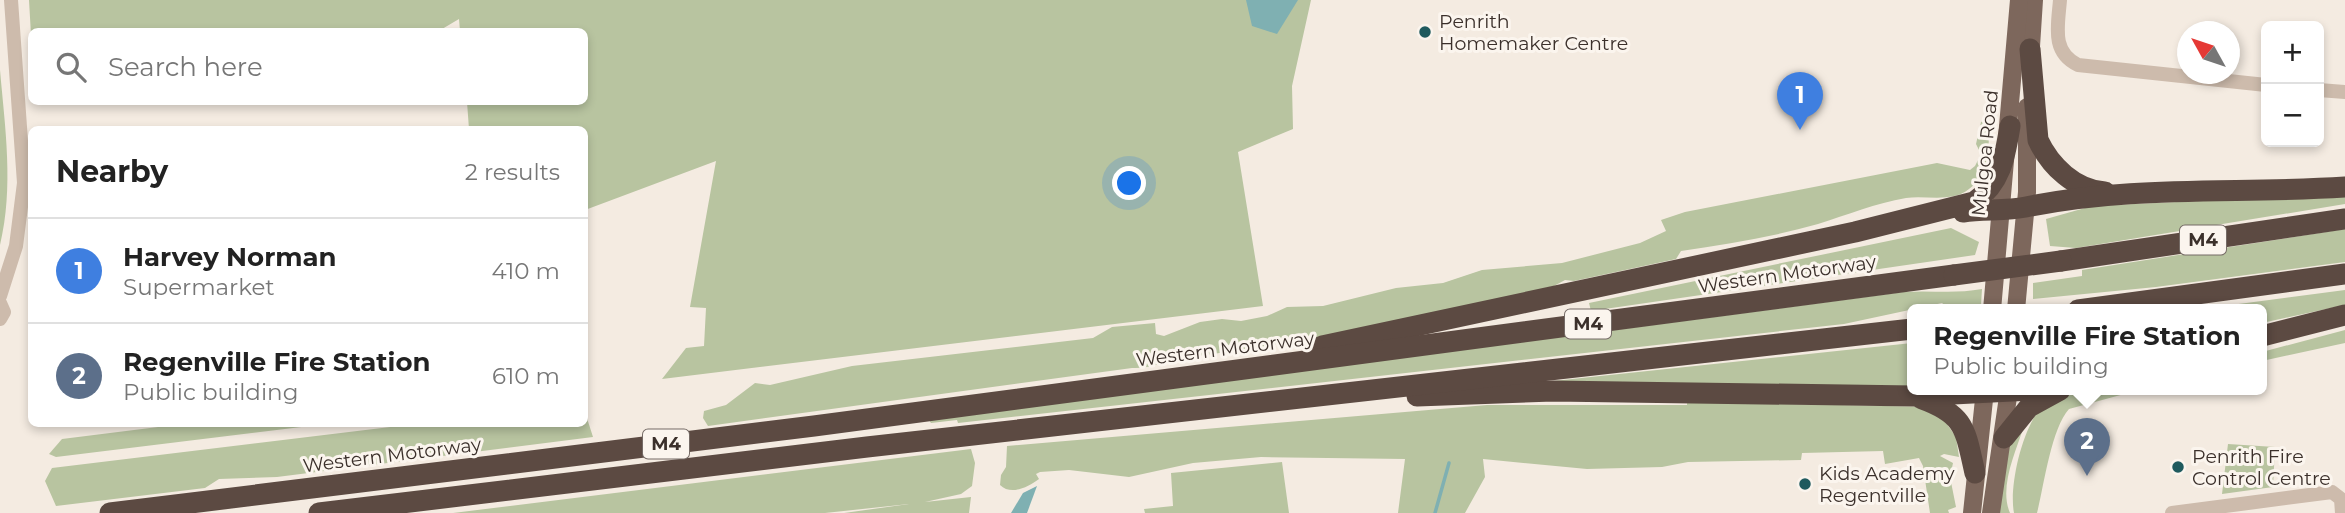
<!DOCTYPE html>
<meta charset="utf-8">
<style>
:root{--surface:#fff;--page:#f6f6f6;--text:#222;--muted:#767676;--line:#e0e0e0;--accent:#111827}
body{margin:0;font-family:Montserrat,sans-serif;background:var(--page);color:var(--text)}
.controls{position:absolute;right:21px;top:21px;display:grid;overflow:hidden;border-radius:10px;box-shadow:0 4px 10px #0003}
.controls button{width:63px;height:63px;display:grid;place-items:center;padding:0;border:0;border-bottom:2px solid var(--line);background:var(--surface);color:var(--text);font:35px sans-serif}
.compass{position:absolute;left:2177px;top:21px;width:63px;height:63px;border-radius:50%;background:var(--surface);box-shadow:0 4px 10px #0003;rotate:310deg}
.you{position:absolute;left:1130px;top:184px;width:24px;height:24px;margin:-18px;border:5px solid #fff;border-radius:50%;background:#1a73e8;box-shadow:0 0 0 10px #1a73e833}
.badge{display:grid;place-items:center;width:46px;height:46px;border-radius:50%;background:var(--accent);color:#fff;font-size:23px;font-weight:700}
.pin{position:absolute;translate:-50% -58px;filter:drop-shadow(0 2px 4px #0008)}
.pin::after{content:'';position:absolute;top:37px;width:24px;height:21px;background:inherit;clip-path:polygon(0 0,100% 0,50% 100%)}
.popup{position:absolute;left:1907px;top:304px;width:360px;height:91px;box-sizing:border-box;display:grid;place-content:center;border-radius:10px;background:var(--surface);filter:drop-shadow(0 2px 5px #0005);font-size:23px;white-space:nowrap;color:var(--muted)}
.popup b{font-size:26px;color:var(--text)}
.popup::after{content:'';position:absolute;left:50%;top:100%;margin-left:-14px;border:14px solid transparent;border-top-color:var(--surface)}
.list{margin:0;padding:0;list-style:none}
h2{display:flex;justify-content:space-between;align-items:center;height:91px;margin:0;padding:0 28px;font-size:30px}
h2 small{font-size:23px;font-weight:400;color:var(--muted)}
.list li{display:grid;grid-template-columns:46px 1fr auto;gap:21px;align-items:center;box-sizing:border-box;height:105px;padding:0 28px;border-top:2px solid var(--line)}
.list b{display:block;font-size:26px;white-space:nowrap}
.list p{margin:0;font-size:23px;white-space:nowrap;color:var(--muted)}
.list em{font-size:23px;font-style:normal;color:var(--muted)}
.icon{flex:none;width:38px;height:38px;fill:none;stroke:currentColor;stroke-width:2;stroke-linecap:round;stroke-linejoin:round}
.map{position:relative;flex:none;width:2345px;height:513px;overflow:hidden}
.search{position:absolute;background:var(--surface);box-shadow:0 4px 10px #0003;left:28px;top:28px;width:560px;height:77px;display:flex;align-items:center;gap:18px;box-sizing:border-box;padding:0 24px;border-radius:10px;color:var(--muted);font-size:26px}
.panel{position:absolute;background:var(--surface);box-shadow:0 4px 10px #0003;left:28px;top:126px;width:560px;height:301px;border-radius:10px}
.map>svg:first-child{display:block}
.green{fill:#b8c4a0}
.water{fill:#7fb0b2}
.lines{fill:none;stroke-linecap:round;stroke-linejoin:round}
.stream{stroke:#7fb0b2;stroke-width:3.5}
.minor{stroke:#cdbbac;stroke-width:14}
.major{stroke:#7d675c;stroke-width:18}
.highway{stroke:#5c4a42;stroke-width:21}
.highway-bridge{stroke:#5c4a42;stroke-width:21}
.poi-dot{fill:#1f5a5e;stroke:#fbf5ee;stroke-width:2.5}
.labels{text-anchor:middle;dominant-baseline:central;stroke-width:6;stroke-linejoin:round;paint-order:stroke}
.shield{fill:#fbf5ee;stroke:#756b66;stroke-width:2}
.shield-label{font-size:18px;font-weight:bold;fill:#3b302b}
.poi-label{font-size:19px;fill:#3b302b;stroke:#fbf5ee;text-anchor:start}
.street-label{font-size:19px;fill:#3b302b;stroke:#fbf5ee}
</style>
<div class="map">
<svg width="2345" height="513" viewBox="0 0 2345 513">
<rect width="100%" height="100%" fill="#f4ebe1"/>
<g class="green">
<polygon points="29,0 1311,0 1292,86 1293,129 1238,152 1263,306 662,379 686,348 704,346 706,308 690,307 716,161 585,210 584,130 469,129 467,102 584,102 584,32 460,31 459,19 437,32 32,32 31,35"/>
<path d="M 0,70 C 5,128 14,187 0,245 Z"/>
<path d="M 1988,119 C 1990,142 1990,174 1969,189 C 1952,203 1926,195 1906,198 C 1876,203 1847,215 1818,224 C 1773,237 1727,244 1681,251 L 1676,259 L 1574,281 L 1565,280 L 1554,286 C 1433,314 1312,342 1188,357 C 1168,360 1152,369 1132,368 L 708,426 L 703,418 L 704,411 L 726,405 L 755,383 L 770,385 L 852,366 L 1093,338 L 1112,327 L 1155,323 L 1156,334 L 1164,336 L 1200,322 L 1222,319 L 1241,321 L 1267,316 L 1287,307 L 1323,306 L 1396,288 L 1443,283 L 1482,270 L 1562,263 L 1640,243 L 1666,231 L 1661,220 L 1685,212 L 1937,163 L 1970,170 L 1975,166 L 1981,154 L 1976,144 L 1981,122 Z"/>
<polygon points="2345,194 2345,204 2076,248 2050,246 2046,219 2092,206"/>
<polygon points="1951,228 1979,242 1975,255 1591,311 1589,303"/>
<polygon points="2345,229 2345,262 2156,287 2033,299 2033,283 2082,276 2082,270"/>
<path d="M 1982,289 L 1981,305 L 1948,308 L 1942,303 L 1844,324 L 958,423 L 957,420 L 931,423 L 929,420 L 1903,292 C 1931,290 1955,294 1982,289 Z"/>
<polygon points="2345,290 2345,305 2262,323 2262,310 2193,310"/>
<polygon points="2345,330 2345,343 2262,361 2262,352"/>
<polygon points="1912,343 1912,390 1553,381"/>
<path d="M 2093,390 L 2139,390 L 2069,409 C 2051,429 2044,486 2037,513 L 2014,513 C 2008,484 2026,407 2055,396 C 2067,391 2081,392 2093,390 Z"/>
<path d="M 1687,402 L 1935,407 L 1956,437 L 1959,457 L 1944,454 L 1940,456 L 1953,463 L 1950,477 L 1956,507 L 1948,510 L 1949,513 L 1930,513 L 1923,466 L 1919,458 L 1885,464 L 1883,451 L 1802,453 L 1801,460 L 1688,462 L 1662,467 L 1587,469 L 1483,459 L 1485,477 L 1465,513 L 1398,513 L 1405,459 L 1261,457 L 1193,463 L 1129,477 L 1069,470 L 1040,472 L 1036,474 L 1039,479 C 1028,487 1011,496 1000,485 L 1001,475 L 1006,467 L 1007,446 L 1487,405 L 1687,405 Z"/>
<polygon points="585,412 593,437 277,477 219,479 205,488 56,506 45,481 52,468 415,424 584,424"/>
<polygon points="182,424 326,424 56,457 49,454 62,439"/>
<path d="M 2023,429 C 2015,453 1999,488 2010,513 L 1998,513 L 2010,441 Z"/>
<polygon points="2228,444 2275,447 2273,487 2222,494"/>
<polygon points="971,449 975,463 972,486 961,494 925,502 971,497 969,513 844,513 909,504 825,513 453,513"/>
<polygon points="1282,462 1289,513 1145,513 1144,509 1173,506 1171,473"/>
</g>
<g class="water">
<polygon points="1246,0 1298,0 1277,34 1252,26"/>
<polygon points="1037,486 1027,513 1011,513 1023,493"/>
</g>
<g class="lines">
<polyline class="stream" points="1435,513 1449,463"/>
<g class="minor">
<path d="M 2060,0 C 2058,26 2051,52 2078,65 L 2266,85"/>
<polyline points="2319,90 2345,92"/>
<polyline points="0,296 16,246 24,183 11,0"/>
<polyline points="0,303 4,312 0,319"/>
<polyline points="2172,513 2332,492 2341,499 2342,513"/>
</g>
<g class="major">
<polyline points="2030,62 2034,0"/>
<polyline points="1992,310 2019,0"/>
<polyline points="2016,310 2027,192 2027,107"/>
<polyline points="1972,513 1985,390"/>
<polyline points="1991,513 2009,390"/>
</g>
<g class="highway">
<path d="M 2030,49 L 2038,140 C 2050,166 2075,190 2105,192"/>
<path d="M 1963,212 C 1983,209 2006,211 2026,207 C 2130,185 2239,194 2345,187"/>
<polyline points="2061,261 2345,219"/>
<polyline points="2078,310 2345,274"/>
<polyline points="2262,336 2345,315"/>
<path d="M 1322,346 L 1855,232 L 1974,202 C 2001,183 2005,157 2010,126"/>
<polyline points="1417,396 1553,391 1914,396 2031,390"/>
<path d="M 1922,399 C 1966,415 1965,430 1975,473"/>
<polyline points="2004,438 2029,407 2060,390"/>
<polyline points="110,513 814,426 1954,275"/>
<polyline points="319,513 867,447 1912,329"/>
</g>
<polyline class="highway-bridge" points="1954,275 2061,261"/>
</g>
<g class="poi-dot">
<circle cx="1425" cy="32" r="7"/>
<circle cx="2178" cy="467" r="7"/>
<circle cx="1805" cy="484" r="7"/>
</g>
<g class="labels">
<g class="shield">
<rect x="2180" y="225.5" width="46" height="29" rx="5"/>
<rect x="1565" y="309.5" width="46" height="29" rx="5"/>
<rect x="643" y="429.5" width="46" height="29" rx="5"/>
</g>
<g class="shield-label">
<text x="2203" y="240">M4</text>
<text x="1588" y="324">M4</text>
<text x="666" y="444">M4</text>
</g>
<g class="poi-label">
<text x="1439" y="21">Penrith<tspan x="1439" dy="22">Homemaker Centre</tspan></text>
<text x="2192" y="456">Penrith Fire<tspan x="2192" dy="22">Control Centre</tspan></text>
<text x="1819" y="473">Kids Academy<tspan x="1819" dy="22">Regentville</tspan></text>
</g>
<g class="street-label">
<text transform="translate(1985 153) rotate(-84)">Mulgoa Road</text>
<text transform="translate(1787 274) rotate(-8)">Western Motorway</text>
<text transform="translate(1225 349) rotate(-7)">Western Motorway</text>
<text transform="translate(392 455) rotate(-7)">Western Motorway</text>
</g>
</g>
</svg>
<div class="controls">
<button>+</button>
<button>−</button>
</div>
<svg class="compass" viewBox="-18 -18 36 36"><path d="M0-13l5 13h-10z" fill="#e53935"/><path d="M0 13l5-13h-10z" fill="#767676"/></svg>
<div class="you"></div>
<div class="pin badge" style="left:1800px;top:130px;background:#3f7fe0">1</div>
<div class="pin badge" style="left:2087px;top:476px;background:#5c6f8a">2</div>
<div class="popup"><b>Regenville Fire Station</b>Public building</div>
<div class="search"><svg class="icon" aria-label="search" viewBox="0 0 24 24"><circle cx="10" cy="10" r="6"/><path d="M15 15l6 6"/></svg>Search here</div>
<section class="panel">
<h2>Nearby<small>2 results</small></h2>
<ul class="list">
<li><span class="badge" style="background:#3f7fe0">1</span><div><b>Harvey Norman</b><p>Supermarket</p></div><em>410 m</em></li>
<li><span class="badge" style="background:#5c6f8a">2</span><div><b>Regenville Fire Station</b><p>Public building</p></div><em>610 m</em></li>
</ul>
</section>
</div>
